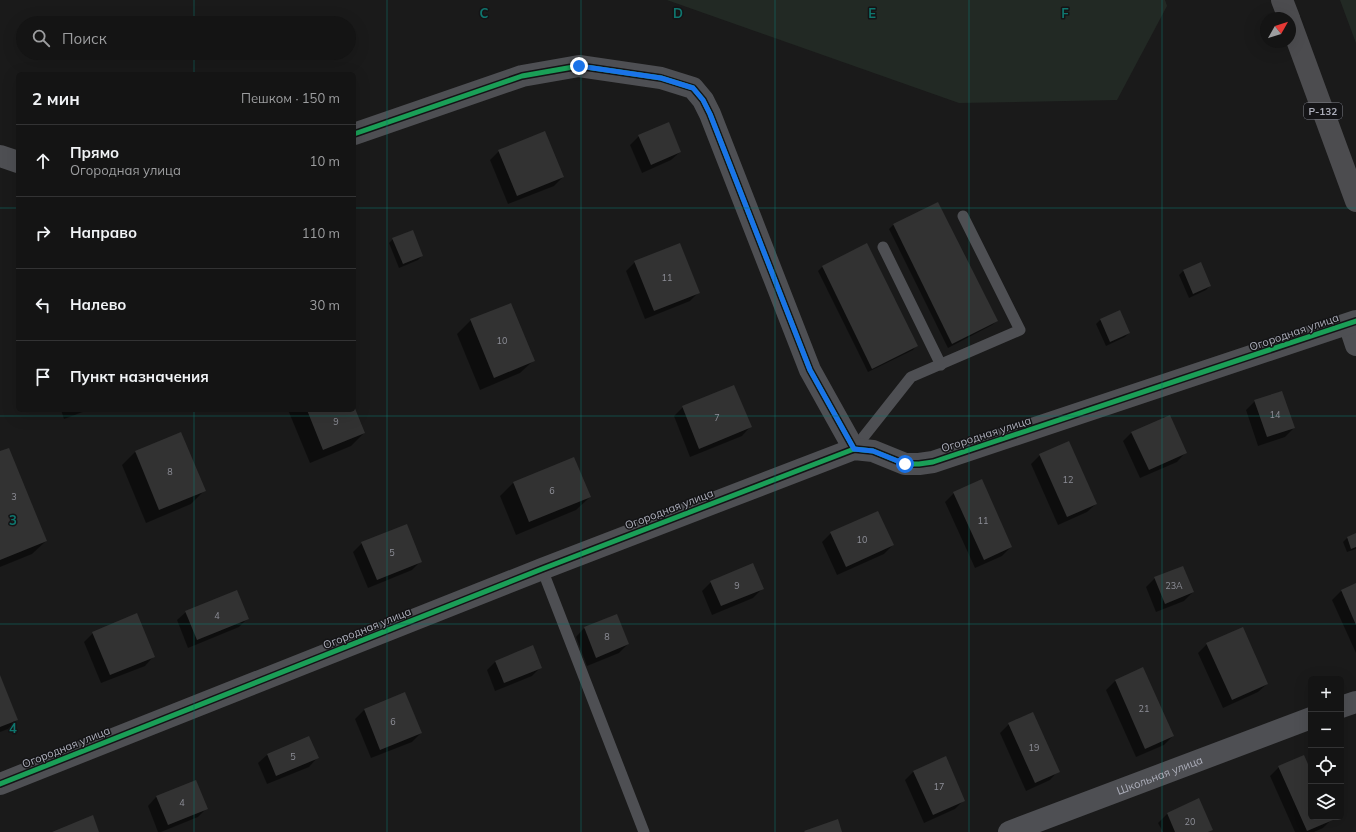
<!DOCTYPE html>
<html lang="ru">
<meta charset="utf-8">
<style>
:root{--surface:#141414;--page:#1d1d1d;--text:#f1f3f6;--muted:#9d9ea0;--line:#333334}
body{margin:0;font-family:Mulish,sans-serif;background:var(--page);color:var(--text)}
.controls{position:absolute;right:12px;bottom:12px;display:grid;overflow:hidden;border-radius:6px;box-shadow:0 4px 16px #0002}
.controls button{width:36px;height:36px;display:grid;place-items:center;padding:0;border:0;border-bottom:1px solid var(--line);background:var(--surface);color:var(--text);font:20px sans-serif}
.compass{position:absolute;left:1260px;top:12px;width:36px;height:36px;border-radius:50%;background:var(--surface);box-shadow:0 4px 16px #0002;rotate:51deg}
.stop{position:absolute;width:12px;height:12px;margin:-9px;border:3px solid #1a73e8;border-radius:50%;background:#fff}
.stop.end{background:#1a73e8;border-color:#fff;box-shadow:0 1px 4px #0008}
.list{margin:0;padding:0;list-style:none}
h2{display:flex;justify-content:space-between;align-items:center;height:52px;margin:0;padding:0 16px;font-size:17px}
h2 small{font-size:13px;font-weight:400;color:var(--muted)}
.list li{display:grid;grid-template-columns:26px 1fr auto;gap:12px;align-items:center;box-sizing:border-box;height:72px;padding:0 16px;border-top:1px solid var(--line)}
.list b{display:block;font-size:15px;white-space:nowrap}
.list p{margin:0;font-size:13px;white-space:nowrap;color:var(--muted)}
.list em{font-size:13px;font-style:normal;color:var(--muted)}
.icon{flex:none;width:22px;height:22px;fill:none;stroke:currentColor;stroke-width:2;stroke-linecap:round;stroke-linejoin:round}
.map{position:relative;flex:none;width:1356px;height:832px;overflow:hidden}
.search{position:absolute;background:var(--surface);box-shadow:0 4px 16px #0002;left:16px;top:16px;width:340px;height:44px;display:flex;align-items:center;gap:10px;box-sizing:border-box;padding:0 14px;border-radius:22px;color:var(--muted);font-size:15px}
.panel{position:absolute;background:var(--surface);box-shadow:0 4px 16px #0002;left:16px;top:72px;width:340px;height:340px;border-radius:6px}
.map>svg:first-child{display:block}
.green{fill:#222924}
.shadow{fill:#0007}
.building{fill:#323232}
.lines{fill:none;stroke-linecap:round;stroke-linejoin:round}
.service{stroke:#4e4f53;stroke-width:11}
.minor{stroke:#4e4f53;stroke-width:22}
.trunk{stroke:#4c4c4f;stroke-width:22}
.cycleway-casing{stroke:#141416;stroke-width:8}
.cycleway{stroke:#1a9f57;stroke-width:5}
.route{stroke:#1a73e8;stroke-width:5}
.grid{fill:none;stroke:#0f766e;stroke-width:1;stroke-opacity:0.55}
.labels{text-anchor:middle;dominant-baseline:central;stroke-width:3;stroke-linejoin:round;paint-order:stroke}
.number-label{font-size:9px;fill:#8e8f98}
.shield{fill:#141416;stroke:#7e8089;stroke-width:1}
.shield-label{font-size:10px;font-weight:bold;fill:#acaeba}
.street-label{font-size:11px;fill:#acaeba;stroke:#141416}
.grid-label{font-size:13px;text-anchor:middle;font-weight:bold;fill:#0f766e;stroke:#141416;stroke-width:3;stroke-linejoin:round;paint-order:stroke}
</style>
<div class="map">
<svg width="1356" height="832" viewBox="0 0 1356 832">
<rect width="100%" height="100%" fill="#1a1a1a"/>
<g class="green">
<polygon points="667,0 1165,0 1167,6 1117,100 959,103"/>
<polygon points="1340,0 1356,0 1356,43"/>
</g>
<g class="shadow">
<polygon points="544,133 563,177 554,186 508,204 490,160 499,151"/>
<polygon points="639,136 680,152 671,160 642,173 630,145"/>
<polygon points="938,203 997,321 992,325 948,348 889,229 893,225"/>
<polygon points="393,239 422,256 418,260 399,268 389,243"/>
<polygon points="635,262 699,292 690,301 645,319 626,271"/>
<polygon points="1200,264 1210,286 1206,290 1189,298 1179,275 1183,271"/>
<polygon points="822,267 917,345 913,350 868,372 818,271"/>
<polygon points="1120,312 1129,333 1125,337 1106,346 1096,324 1100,320"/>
<polygon points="471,320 534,360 520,373 480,390 457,334"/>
<polygon points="1255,401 1294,428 1285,437 1258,446 1246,410"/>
<polygon points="683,407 750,427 742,436 690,457 674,416"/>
<polygon points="354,408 364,433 351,446 310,463 288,410 354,410"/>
<polygon points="61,410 88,410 64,419"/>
<polygon points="1132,432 1185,453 1177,462 1140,478 1123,441"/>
<polygon points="0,452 46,541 32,554 0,567"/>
<polygon points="135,452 204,491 191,504 146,523 122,465"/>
<polygon points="1040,455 1096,504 1087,512 1058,525 1031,464"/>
<polygon points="513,483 590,497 576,510 516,535 500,496"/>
<polygon points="954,493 1011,547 1002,556 975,568 945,502"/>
<polygon points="831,533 893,545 884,554 837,575 822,542"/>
<polygon points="1356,534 1356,549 1347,552 1343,542 1347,538"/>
<polygon points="362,543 421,561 412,570 368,588 353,552"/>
<polygon points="1155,578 1193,592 1184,601 1156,612 1146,587"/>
<polygon points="711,582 762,589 753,598 712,615 702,591"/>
<polygon points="1356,584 1356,653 1332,600 1341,591"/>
<polygon points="186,612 248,618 239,627 188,648 177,620"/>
<polygon points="584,628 628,644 619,653 587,666 576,637"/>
<polygon points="93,633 153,657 145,666 101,683 84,642"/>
<polygon points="1207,644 1267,684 1258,692 1223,708 1198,653"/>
<polygon points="496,661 541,667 532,676 495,691 487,670"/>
<polygon points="1143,669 1173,736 1164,745 1136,757 1106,690 1115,681"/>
<polygon points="0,678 17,720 8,729 0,732"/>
<polygon points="405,693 421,733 412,742 371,758 355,719 364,710"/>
<polygon points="1009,724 1058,771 1050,780 1026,791 1000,733"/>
<polygon points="309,737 317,758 309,767 267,784 258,763 267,755"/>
<polygon points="1279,767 1311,773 1311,817 1330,817 1331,820 1323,828 1314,832 1295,832 1270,776"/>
<polygon points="914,771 964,800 955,809 924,823 905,780"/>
<polygon points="156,797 207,808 198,817 161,832 158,832 148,806"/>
<polygon points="1199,800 1212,829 1209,832 1163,832 1158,823 1167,814"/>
</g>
<g class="building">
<polygon points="669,122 681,152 651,165 638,135"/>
<polygon points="545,131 564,177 517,196 498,150"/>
<polygon points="938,202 998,321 952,344 893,224"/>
<polygon points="413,230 423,256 403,264 392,238"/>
<polygon points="680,243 700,293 654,311 634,261"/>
<polygon points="867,243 918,346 872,369 822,266"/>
<polygon points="1201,262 1211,286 1193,294 1183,270"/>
<polygon points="511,303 535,361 494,378 470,319"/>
<polygon points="1120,310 1130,333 1110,342 1100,319"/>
<polygon points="734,385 752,427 699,449 682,406"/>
<polygon points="1282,391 1295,428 1267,437 1254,400"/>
<polygon points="354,406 365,433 323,450 307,410 354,410"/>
<polygon points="1170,415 1187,453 1149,470 1131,432"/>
<polygon points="181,432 206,491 159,510 135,451"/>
<polygon points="1069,441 1097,504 1067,517 1039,454"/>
<polygon points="9,448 47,541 0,560 0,451"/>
<polygon points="574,457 591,497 529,522 513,482"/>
<polygon points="982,479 1012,547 984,560 953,492"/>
<polygon points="878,511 894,545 846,567 830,532"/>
<polygon points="407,524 422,562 377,580 361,542"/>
<polygon points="1356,533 1356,547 1351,549 1347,537"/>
<polygon points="753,563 764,589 721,606 710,581"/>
<polygon points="1183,566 1194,592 1165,604 1154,577"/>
<polygon points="1356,583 1356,625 1341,590"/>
<polygon points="237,590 249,619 197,640 185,611"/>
<polygon points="137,613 155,657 110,675 92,632"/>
<polygon points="617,614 629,644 596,658 584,627"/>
<polygon points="1243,627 1268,684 1232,700 1206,643"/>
<polygon points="533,645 542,668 504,683 495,661"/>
<polygon points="1143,667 1174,736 1145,749 1115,680"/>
<polygon points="0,675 18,720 0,727"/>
<polygon points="405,692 422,733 380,750 364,709"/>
<polygon points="1033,712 1060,772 1035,783 1008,723"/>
<polygon points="309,736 319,758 276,776 267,754"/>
<polygon points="1304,755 1311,771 1311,817 1331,817 1333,820 1307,831 1278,766"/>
<polygon points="946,756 965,801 933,815 913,771"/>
<polygon points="196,780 208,809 168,825 156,796"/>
<polygon points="1199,798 1213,830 1208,832 1175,832 1167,813"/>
<polygon points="93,815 99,832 52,832"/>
<polygon points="838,819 842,832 805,832 804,831"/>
</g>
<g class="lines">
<g class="service">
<polyline points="883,247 941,365"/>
<polyline points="854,449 911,377 1020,330 963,216"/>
<polyline points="542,569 644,832"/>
</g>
<g class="minor">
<polyline points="354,134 522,76 579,66 661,78 693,88 703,100 710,114 810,370 854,449"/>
<polyline points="0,156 18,162"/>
<polyline points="1349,324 1356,345"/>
<polyline points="1341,707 1356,702"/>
<polyline points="0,784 542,569 854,449 873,451 905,464 919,464 933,462 1356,321"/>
<path id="s1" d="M 1009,832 L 1311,718"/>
</g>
<g class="trunk">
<polyline points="1282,0 1289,18"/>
<polyline points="1290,21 1356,201"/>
</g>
<defs>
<g id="cycleway">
<polyline points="354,134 522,76 579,66 661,78 693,88 703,100 710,114 810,370 854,449"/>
<polyline points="0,784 542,569 854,449 873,451 905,464 919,464 933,462 1356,321"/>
</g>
</defs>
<use href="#cycleway" class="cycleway-casing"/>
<use href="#cycleway" class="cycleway"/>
</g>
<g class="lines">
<polyline class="route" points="579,66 661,78 693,88 703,100 710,114 810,370 854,449 873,451 905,464"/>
</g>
<path class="grid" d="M 194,0 L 194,23M 387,0 L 387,832M 581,0 L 581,832M 775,0 L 775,832M 969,0 L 969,832M 1162,0 L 1162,832M 194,53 L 194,74M 0,208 L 18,208M 354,208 L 1356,208M 194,410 L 194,832M 0,416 L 1356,416M 0,624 L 1356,624"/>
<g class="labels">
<g class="number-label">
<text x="667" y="277">11</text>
<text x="502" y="340">10</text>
<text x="1275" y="414">14</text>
<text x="717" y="417">7</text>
<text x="336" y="421">9</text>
<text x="170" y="471">8</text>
<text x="1068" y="479">12</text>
<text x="552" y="490">6</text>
<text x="14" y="496">3</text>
<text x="983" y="520">11</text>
<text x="862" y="539">10</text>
<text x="392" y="552">5</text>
<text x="737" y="585">9</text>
<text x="1174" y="585">23А</text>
<text x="217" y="615">4</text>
<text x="607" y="636">8</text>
<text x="1144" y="708">21</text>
<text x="393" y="721">6</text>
<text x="1034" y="747">19</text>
<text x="293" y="756">5</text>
<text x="939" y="786">17</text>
<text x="182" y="802">4</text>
<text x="1190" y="821">20</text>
</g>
<rect class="shield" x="1304" y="103" width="38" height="16" rx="3"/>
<g class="shield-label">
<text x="1323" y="111">Р-132</text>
</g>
<g class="street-label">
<text transform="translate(1294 332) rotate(-19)">Огородная улица</text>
<text transform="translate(986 434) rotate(-18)">Огородная улица</text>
<text transform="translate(669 509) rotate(-21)">Огородная улица</text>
<text transform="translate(367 628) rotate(-22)">Огородная улица</text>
<text transform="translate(66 747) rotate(-22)">Огородная улица</text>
<text stroke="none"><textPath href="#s1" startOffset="161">Школьная улица</textPath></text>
</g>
</g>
<g class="grid-label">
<text x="484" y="18">C</text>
<text x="678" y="18">D</text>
<text x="872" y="18">E</text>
<text x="1065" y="18">F</text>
<text x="13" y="525">3</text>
<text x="13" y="733">4</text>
</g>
</svg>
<div class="controls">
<button>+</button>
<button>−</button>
<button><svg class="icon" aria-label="locate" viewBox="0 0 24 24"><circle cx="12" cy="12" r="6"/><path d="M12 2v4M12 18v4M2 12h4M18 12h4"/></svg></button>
<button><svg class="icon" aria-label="layers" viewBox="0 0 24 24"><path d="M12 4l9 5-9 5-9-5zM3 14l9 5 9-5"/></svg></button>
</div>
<svg class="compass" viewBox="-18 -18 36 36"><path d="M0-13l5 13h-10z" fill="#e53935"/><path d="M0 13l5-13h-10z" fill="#9d9ea0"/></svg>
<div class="stop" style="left:905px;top:464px"></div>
<div class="stop end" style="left:579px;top:66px"></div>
<div class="search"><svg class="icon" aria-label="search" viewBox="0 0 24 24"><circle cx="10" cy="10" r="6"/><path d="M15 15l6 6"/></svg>Поиск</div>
<section class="panel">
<h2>2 мин<small>Пешком · 150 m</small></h2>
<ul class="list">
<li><svg class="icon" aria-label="ahead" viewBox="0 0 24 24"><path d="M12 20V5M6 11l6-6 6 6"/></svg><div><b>Прямо</b><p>Огородная улица</p></div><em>10 m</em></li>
<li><svg class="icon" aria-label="right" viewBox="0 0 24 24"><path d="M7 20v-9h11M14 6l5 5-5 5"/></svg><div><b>Направо</b></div><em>110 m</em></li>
<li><svg class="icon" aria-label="left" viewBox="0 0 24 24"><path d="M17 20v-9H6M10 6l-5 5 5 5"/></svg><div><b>Налево</b></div><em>30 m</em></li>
<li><svg class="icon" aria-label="arrive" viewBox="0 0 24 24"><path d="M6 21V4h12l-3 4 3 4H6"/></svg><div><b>Пункт назначения</b></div></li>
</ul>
</section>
</div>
